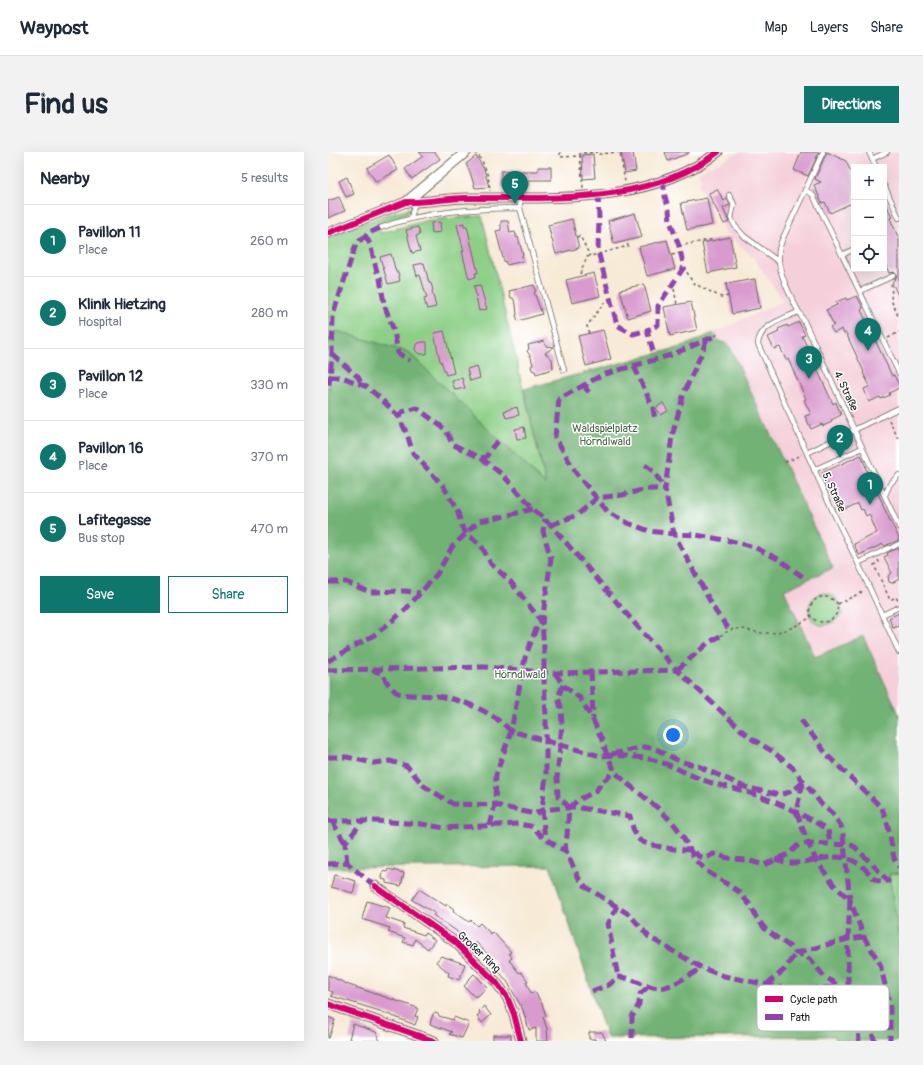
<!DOCTYPE html>
<meta charset="utf-8">
<style>
:root{--surface:#fff;--page:#f2f2f3;--text:#1f2937;--muted:#747a83;--line:#e0e1e3;--accent:#0f766e}
body{margin:0;font-family:Pangolin,sans-serif;background:var(--page);color:var(--text)}
.controls{position:absolute;right:12px;top:12px;display:grid;overflow:hidden;border-radius:0px;box-shadow:0 4px 16px #0002}
.controls button{width:36px;height:36px;display:grid;place-items:center;padding:0;border:0;border-bottom:1px solid var(--line);background:var(--surface);color:var(--text);font:20px sans-serif}
.you{position:absolute;left:345px;top:583px;width:14px;height:14px;margin:-10px;border:3px solid #fff;border-radius:50%;background:#1a73e8;box-shadow:0 0 0 6px #1a73e833}
.badge{display:grid;place-items:center;width:26px;height:26px;border-radius:50%;background:var(--accent);color:#fff;font-size:13px;font-weight:700}
.pin{position:absolute;translate:-50% -33px;filter:drop-shadow(0 1px 2px #0008)}
.pin::after{content:'';position:absolute;top:21px;width:14px;height:12px;background:inherit;clip-path:polygon(0 0,100% 0,50% 100%)}
.list{margin:0;padding:0;list-style:none}
h2{display:flex;justify-content:space-between;align-items:center;height:52px;margin:0;padding:0 16px;font-size:17px}
h2 small{font-size:13px;font-weight:400;color:var(--muted)}
.list li{display:grid;grid-template-columns:26px 1fr auto;gap:12px;align-items:center;box-sizing:border-box;height:72px;padding:0 16px;border-top:1px solid var(--line)}
.list b{display:block;font-size:15px;white-space:nowrap}
.list p{margin:0;font-size:13px;white-space:nowrap;color:var(--muted)}
.list em{font-size:13px;font-style:normal;color:var(--muted)}
.actions{display:flex;gap:8px;padding:12px 16px}
.actions a{flex:1;padding:9px 0;border:1px solid var(--accent);border-radius:0px;text-align:center;font-size:14px;color:var(--accent)}
.actions .main{background:var(--accent);color:#fff}
.icon{flex:none;width:22px;height:22px;fill:none;stroke:currentColor;stroke-width:2;stroke-linecap:round;stroke-linejoin:round}
.map{position:relative;flex:none;width:571px;height:889px;overflow:hidden;border-radius:0px}
header{display:flex;align-items:center;gap:24px;box-sizing:border-box;height:56px;padding:0 20px;background:var(--surface);border-bottom:1px solid var(--line)}
header strong{font-size:19px}
nav{display:flex;gap:22px;margin-inline-start:auto;font-size:14px}
.intro{display:flex;align-items:center;justify-content:space-between;box-sizing:border-box;height:96px;padding:0 24px}
h1{margin:0;font-size:28px}
.button{padding:10px 18px;border-radius:0px;background:var(--accent);color:#fff;font-size:14px;font-weight:700}
main{display:flex;gap:24px;padding:0 24px}
aside{flex:1;background:var(--surface);border-radius:0px;box-shadow:0 4px 16px #0002}
.map>svg:first-child{display:block}
.built{fill:#f5cfda;fill-rule:evenodd}
.green{fill:#8dcf87;stroke:#547652}
.forest{fill:#72b274;stroke:#476748}
.building{fill:#d99bcf}
.lines{fill:none;stroke-linecap:round;stroke-linejoin:round}
.service-casing{stroke:#69645d;stroke-width:6}
.minor-casing{stroke:#69645d;stroke-width:11}
.path{stroke:#69645d;stroke-width:1.5;stroke-dasharray:3 3;stroke-linecap:butt}
.service{stroke:#fff;stroke-width:4.5}
.minor{stroke:#fff;stroke-width:9}
.quiet{stroke:#8e44ad;stroke-width:5;stroke-dasharray:10 5;stroke-linecap:butt}
.cycleway-casing{stroke:#fff;stroke-width:8}
.cycleway{stroke:#d6006c;stroke-width:6}
.labels{text-anchor:middle;dominant-baseline:central;stroke-width:3;stroke-linejoin:round;paint-order:stroke}
.street-label{font-size:11px;fill:#1c1c1c;stroke:#fff}
.park-label{font-size:11px;fill:#496447;stroke:#fff}
.key{fill:#fff;stroke:#bbb;stroke-width:1}
.key-label{font-size:11px;fill:#1c1c1c}
</style>
<header>
<strong>Waypost</strong>
<nav><a>Map</a><a>Layers</a><a>Share</a></nav>
</header>
<div class="intro"><h1>Find us</h1><a class="button">Directions</a></div>
<main>
<aside>
<h2>Nearby<small>5 results</small></h2>
<ul class="list">
<li><span class="badge">1</span><div><b>Pavillon 11</b><p>Place</p></div><em>260 m</em></li>
<li><span class="badge">2</span><div><b>Klinik Hietzing</b><p>Hospital</p></div><em>280 m</em></li>
<li><span class="badge">3</span><div><b>Pavillon 12</b><p>Place</p></div><em>330 m</em></li>
<li><span class="badge">4</span><div><b>Pavillon 16</b><p>Place</p></div><em>370 m</em></li>
<li><span class="badge">5</span><div><b>Lafitegasse</b><p>Bus stop</p></div><em>470 m</em></li>
</ul>
<div class="actions"><a class="main">Save</a><a>Share</a></div>
</aside>
<div class="map">
<svg width="571" height="889" viewBox="0 0 571 889">
<rect width="100%" height="100%" fill="#fff"/>
<filter id="ink" filterUnits="userSpaceOnUse"><feTurbulence type="fractalNoise" baseFrequency=".025" numOctaves="2"/><feDisplacementMap in="SourceGraphic" scale="8" xChannelSelector="R" yChannelSelector="G"/><feConvolveMatrix kernelMatrix="1 2 1 2 8 2 1 2 1" color-interpolation-filters="sRGB"/></filter>
<filter id="wash" filterUnits="userSpaceOnUse"><feTurbulence type="fractalNoise" baseFrequency=".012" numOctaves="4" result="noise"/><feDisplacementMap in="SourceGraphic" scale="16" xChannelSelector="R" yChannelSelector="G"/><feGaussianBlur stdDeviation="0.9" result="paint"/><feColorMatrix in="noise" values="0 0 0 0 0 0 0 0 0 0 0 0 0 0 0 0 0 1.4 0 .05"/><feComposite in="paint" operator="in"/></filter>
<g filter="url(#wash)">
<rect width="100%" height="100%" fill="#f7ead6"/>
<path class="built" d="M 412,0 L 571,0 L 571,562 L 535,484 L 487,505 L 456,438 L 505,416 L 402,195 L 397,191 L 390,189 L 385,181 L 455,149 L 432,115 L 424,104 L 397,79 L 370,31 L 374,29 L 370,20 ZM 526,15 L 556,15 L 556,117 L 526,117 Z"/>
<g class="green">
<polygon points="81,56 79,61 49,72 52,81 101,68 154,64 218,333 80,200 9,180 0,190 0,85 54,64"/>
<path d="M 492,441 C 506,440 513,449 514,462 C 510,466 506,471 501,472 C 483,479 471,453 492,441 Z"/>
<polygon points="571,721 571,786 561,722"/>
</g>
<polygon class="forest" points="9,179 80,200 218,333 196,237 356,194 385,181 390,189 397,191 402,195 505,416 456,438 487,505 535,484 571,562 571,721 561,722 571,786 571,889 507,889 506,884 279,886 222,714 0,716 0,190"/>
<g id="blocks">
<g class="building">
<polygon points="91,0 107,0 112,7 84,27 77,17 95,4"/>
<polygon points="293,0 305,0 308,19 297,21"/>
<polygon points="337,0 361,0 361,1 340,9"/>
<polygon points="473,0 491,0 480,24 466,18"/>
<polygon points="499,0 518,9 526,28 526,50 502,61 497,50 494,51 486,33 493,30 487,27"/>
<polygon points="265,2 267,26 255,27 254,3"/>
<polygon points="61,3 70,18 48,30 39,16"/>
<polygon points="148,4 156,17 161,35 147,36 142,20 138,12"/>
<polygon points="210,15 223,15 223,28 200,28 200,34 173,34 173,19 210,19"/>
<polygon points="19,25 26,42 18,45 11,29"/>
<polygon points="389,37 396,49 399,47 402,53 395,56 401,70 396,72 381,43 381,41"/>
<polygon points="11,45 17,59 0,66 0,49"/>
<polygon points="379,46 384,73 359,78 353,51"/>
<polygon points="556,47 564,65 562,66 571,87 571,146 564,130 568,126 569,123 566,120 561,121 556,109"/>
<polygon points="307,61 314,85 286,92 280,69"/>
<polygon points="244,67 251,96 228,102 220,73"/>
<polygon points="173,69 180,69 182,81 187,80 189,86 190,85 195,103 194,103 195,109 179,113 177,109 176,110 168,79 173,78"/>
<polygon points="112,70 113,80 104,81 103,71"/>
<polygon points="136,71 136,74 139,74 150,121 147,121 148,125 141,127 134,99 136,99 129,73"/>
<polygon points="90,75 92,82 88,84 92,99 84,101 78,78"/>
<polygon points="402,85 408,115 380,121 374,91"/>
<polygon points="339,88 347,117 319,124 311,95"/>
<polygon points="63,102 68,120 70,120 72,129 60,132 52,105"/>
<polygon points="96,111 101,131 103,131 105,138 104,139 108,155 99,157 96,147 99,146 92,123 89,124 86,113"/>
<polygon points="266,121 272,144 244,151 238,128"/>
<polygon points="427,127 432,156 404,162 398,132"/>
<polygon points="316,132 323,159 300,166 292,138"/>
<polygon points="152,133 159,157 151,159 146,134"/>
<polygon points="206,133 208,139 206,140 214,162 190,169 188,163 189,163 188,152 185,146 183,146 181,139"/>
<polygon points="529,144 535,156 533,158 564,224 566,223 571,233 571,236 561,241 562,243 553,247 552,245 541,250 536,237 542,234 535,221 536,220 518,181 516,182 514,177 506,181 502,175 506,173 498,158 509,153 508,150 518,146 519,148"/>
<polygon points="363,150 369,178 342,184 336,155"/>
<polygon points="471,170 477,183 474,184 505,252 508,250 513,263 503,268 504,270 495,274 494,272 483,277 477,264 483,262 476,248 478,247 460,207 458,208 452,195 446,197 440,185 451,180 450,177 459,173 460,175"/>
<polygon points="275,178 283,207 258,214 250,184"/>
<polygon points="116,179 126,221 118,223 113,209 112,209 106,181"/>
<polygon points="216,189 218,194 226,195 217,201 224,207 225,217 208,222 207,219 204,218 203,214 205,213 203,205 199,199 201,197 200,193"/>
<polygon points="94,190 99,190 99,202 91,202 87,198 88,192"/>
<polygon points="149,214 152,226 142,229 139,217"/>
<polygon points="134,226 137,236 127,238 124,229"/>
<polygon points="335,251 340,259 333,263 328,256"/>
<polygon points="189,255 191,263 178,266 176,259"/>
<polygon points="196,275 198,286 189,287 187,277"/>
<polygon points="533,303 538,315 537,315 555,352 554,352 571,386 571,388 556,394 555,392 531,403 526,392 549,381 541,362 538,364 535,357 533,358 530,351 512,360 494,321"/>
<polygon points="571,396 571,427 564,431 561,430 560,424 564,421 556,405 560,403 559,401"/>
<polygon points="571,461 571,474 565,476 561,466"/>
<polygon points="60,717 76,721 73,734 58,731 58,728 54,727 55,719 59,720"/>
<polygon points="6,723 28,729 25,741 3,735"/>
<polygon points="91,737 118,754 119,752 126,757 125,759 141,770 143,768 149,774 152,771 163,782 165,780 183,800 181,801 184,806 181,808 191,821 193,820 200,829 198,830 203,841 207,840 214,852 218,864 215,865 219,877 220,889 208,889 208,876 201,878 195,858 179,829 166,814 168,811 148,790 145,794 127,778 105,763 107,761 84,748"/>
<polygon points="39,749 62,756 58,766 76,772 75,776 96,783 97,781 107,788 100,797 87,787 85,793 75,790 77,786 60,780 62,776 34,767"/>
<polygon points="113,804 137,812 131,828 120,824 121,821 108,810"/>
<polygon points="146,822 159,835 150,844 149,843 147,845 136,834 140,830 138,830"/>
<polygon points="0,823 21,833 90,856 87,864 90,865 87,873 52,859 3,844 5,840 0,838"/>
<polygon points="156,854 163,863 154,871 149,864 152,861 151,859"/>
<polygon points="108,861 110,862 111,864 125,868 126,865 141,871 134,886 121,882 124,880 102,872 105,862"/>
<polygon points="0,865 7,868 1,886 0,886"/>
<polygon points="25,872 48,880 52,889 24,889 25,888 21,887"/>
<polygon points="261,880 274,880 278,889 267,889 267,887 261,887"/>
<rect x="165" y="883" width="18" height="6"/>
</g>
</g>
</g>
<g filter="url(#ink)">
<use href="#blocks" fill-opacity="0" stroke="#69645d" stroke-width="1"/>
<g class="lines">
<defs>
<g id="service">
<path d="M 495,0 L 454,88 C 451,95 450,103 451,110 C 453,127 467,154 476,169 L 571,375"/>
<polyline points="541,0 548,15"/>
<polyline points="544,7 559,0"/>
<polyline points="556,33 571,66"/>
<polyline points="477,38 484,42 486,45 571,221"/>
<polyline points="401,43 406,52 403,66 407,74 416,84 451,110"/>
<polyline points="192,56 236,218"/>
<polyline points="83,66 87,50"/>
<path d="M 52,76 C 97,59 145,57 192,56 L 192,46"/>
<polyline points="514,103 526,97"/>
<polyline points="532,139 565,124"/>
<path d="M 470,160 C 456,167 431,173 430,192 L 508,366 L 530,411 L 571,500"/>
<polyline points="479,301 571,256"/>
<polyline points="486,318 534,296"/>
<polyline points="557,343 562,332 571,323"/>
<polyline points="565,395 571,392"/>
<polyline points="530,411 561,396"/>
<polyline points="554,463 571,455"/>
</g>
<g id="minor">
<polyline points="78,50 138,0"/>
<path d="M 0,81 L 78,50 C 98,51 118,46 138,46 C 222,45 319,54 390,0"/>
<polyline points="47,734 127,790 168,830 179,845 186,862 193,889"/>
<polyline points="0,852 106,889"/>
</g>
</defs>
<use href="#service" class="service-casing"/>
<use href="#minor" class="minor-casing"/>
<g class="path">
<path d="M 147,0 C 157,10 161,24 162,39"/>
<polyline points="232,0 232,5 252,4 255,36"/>
<polyline points="252,4 252,1 271,0 271,2 292,0 297,30"/>
<polyline points="249,85 252,84 262,104"/>
<polyline points="351,94 386,87"/>
<polyline points="344,103 353,101"/>
<polyline points="356,115 365,131 393,145 401,144"/>
<polyline points="252,122 259,105 300,94 299,89"/>
<polyline points="345,131 349,153"/>
<polyline points="563,132 564,135 563,148 571,166"/>
<polyline points="261,182 259,174 276,151 283,148"/>
<polyline points="387,184 390,182 388,180"/>
<polyline points="560,186 571,180"/>
<polyline points="561,268 571,288"/>
<polyline points="457,310 474,303"/>
<polyline points="550,408 551,410 546,413 562,448 568,445 570,449"/>
<path d="M 510,452 C 489,430 470,464 490,469 C 499,472 504,468 509,461 L 510,452 L 536,439"/>
<path d="M 392,484 C 413,469 419,482 440,481 C 456,481 470,473 483,465"/>
</g>
<use href="#service" class="service"/>
<use href="#minor" class="minor"/>
<g class="quiet">
<polyline points="270,42 271,67 270,99 289,173 305,182 323,177"/>
<path d="M 52,76 C 41,81 33,85 27,95 L 5,163 L 4,202 L 2,225 L 14,225 L 39,235 L 51,245 L 71,265 L 79,282 L 85,301 L 116,335 L 130,361 L 134,375 L 139,382 L 153,393 L 163,412 L 182,429 L 214,470 L 216,497 L 216,527 L 218,564 L 218,623 L 214,658 L 217,687"/>
<polyline points="37,83 42,92 49,120 52,126 56,152 66,179 70,201 82,209"/>
<polyline points="378,188 375,198 356,241 344,284 337,337 346,382 388,460 401,477"/>
<polyline points="325,199 319,178 330,173 330,154 356,115 351,94 342,69 341,58 336,41 336,29"/>
<polyline points="4,202 30,225 35,234"/>
<polyline points="306,214 325,256 327,268"/>
<polyline points="0,224 2,225 0,238"/>
<polyline points="258,232 231,247 227,285 248,321 280,360 300,371 321,379 346,382 368,383 403,389 426,395 452,408 475,425"/>
<polyline points="261,240 258,237 258,232 274,223 343,203 387,184"/>
<polyline points="71,265 74,260 89,256 118,278 124,292 153,306 175,323 205,357 223,373 309,474 349,518 421,585 444,599 465,616 494,653 504,661 513,674 515,683 522,748 536,785 552,812 559,841 562,856 562,889"/>
<polyline points="153,306 158,305 165,294 171,288"/>
<polyline points="317,313 326,320 337,337"/>
<polyline points="223,373 249,363 269,346 294,343 319,337 337,337"/>
<polyline points="0,430 18,430 42,440 77,439 92,441"/>
<polyline points="0,509 48,482 77,458 109,422 124,395 151,369 169,366 205,357"/>
<polyline points="0,518 156,515 227,521 349,518"/>
<polyline points="349,518 380,491 392,484"/>
<polyline points="263,519 265,566"/>
<polyline points="227,521 236,534 252,546 265,568 274,588 279,603 288,621 300,632 331,657 346,672 354,683 368,709 380,720 410,739 423,754 428,765 438,778 461,794 468,801 477,804 483,808 495,823 527,846 541,863 540,872 547,889"/>
<polyline points="235,533 230,545 233,556 234,572 229,626 230,645 238,652 241,656 239,684 237,691 238,699"/>
<polyline points="473,568 500,604 554,656 560,674 566,706 571,715"/>
<polyline points="284,602 316,595 323,596 330,598 351,609 370,614 417,635 451,643 465,639 476,629"/>
<path d="M 0,605 L 19,605 L 45,611 L 62,609 L 79,614 L 96,634 L 125,652 L 167,653 L 207,662 L 214,658 L 233,656 L 253,656 L 302,664 C 304,672 306,685 313,689 C 320,694 358,700 365,697 L 370,704 L 378,706 L 385,702 L 404,707 L 419,708 L 436,713 L 461,702 L 469,694 L 480,691 L 502,692 L 500,678 C 475,662 450,650 422,641 C 408,636 392,634 378,629 C 362,624 348,615 332,610 C 319,605 286,602 272,604 L 183,579 C 164,560 135,547 108,544 C 99,543 74,544 68,540 C 62,535 57,529 55,522 L 44,518"/>
<polyline points="475,631 468,659 480,691 488,708 506,733 522,748 520,787 536,785"/>
<polyline points="241,656 250,648 268,639 274,630 281,625 285,616"/>
<polyline points="0,669 47,669 93,672 117,676 190,672 202,674 207,677 212,683 230,695 238,699 250,725 258,735 302,763 321,785 374,816 396,824 460,837 472,837 510,835"/>
<polyline points="4,669 17,691"/>
<polyline points="162,674 167,653 168,623 183,579 197,506 209,474 214,470 223,407 215,379 217,367"/>
<path d="M 447,707 C 453,709 459,711 465,711 C 482,711 505,701 521,707 C 526,709 534,713 537,717 C 548,727 543,730 560,729 L 547,715 L 527,695 L 523,693 L 502,692"/>
<polyline points="19,711 17,691 35,669"/>
<polyline points="0,712 19,711 47,734"/>
<polyline points="289,754 280,772 290,825"/>
<polyline points="438,833 456,818 468,801 520,787 520,842 529,865 531,889"/>
<polyline points="490,836 530,878"/>
<path d="M 264,839 L 281,833 L 290,825 C 300,825 308,830 317,833 C 322,834 328,836 332,836 C 345,835 363,822 374,816"/>
<polyline points="541,863 549,870 562,876"/>
<polyline points="304,886 304,865 311,852 312,842 321,834"/>
</g>
<defs>
<g id="cycleway">
<path d="M 0,81 L 78,50 C 98,51 118,46 138,46 C 222,45 319,54 390,0"/>
<polyline points="47,734 127,790 168,830 179,845 186,862 193,889"/>
<polyline points="0,852 106,889"/>
</g>
</defs>
<use href="#cycleway" class="cycleway-casing"/>
<use href="#cycleway" class="cycleway"/>
</g>
</g>
<g class="labels">
<g class="street-label">
<text transform="translate(518 239) rotate(65)">4. Straße</text>
<text transform="translate(506 340) rotate(66)">5. Straße</text>
<text transform="translate(151 800) rotate(43)">Großer Ring</text>
</g>
<g class="park-label">
<text x="277" y="276">Waldspielplatz<tspan x="277" dy="13">Hörndlwald</tspan></text>
<text x="192" y="522">Hörndlwald</text>
</g>
</g>
<rect x="429" y="833" width="132" height="46" rx="6" class="key"/>
<rect x="437" y="844" width="18" height="6" fill="#d6006c"/>
<rect x="437" y="862" width="18" height="6" fill="#8e44ad"/>
<g class="key-label">
<text x="462" y="851">Cycle path</text>
<text x="462" y="869">Path</text>
</g>
</svg>
<div class="controls">
<button>+</button>
<button>−</button>
<button><svg class="icon" aria-label="locate" viewBox="0 0 24 24"><circle cx="12" cy="12" r="6"/><path d="M12 2v4M12 18v4M2 12h4M18 12h4"/></svg></button>
</div>
<div class="you"></div>
<div class="pin badge" style="left:542px;top:353px">1</div>
<div class="pin badge" style="left:512px;top:306px">2</div>
<div class="pin badge" style="left:481px;top:227px">3</div>
<div class="pin badge" style="left:540px;top:199px">4</div>
<div class="pin badge" style="left:187px;top:52px">5</div>
</div>
</main>
